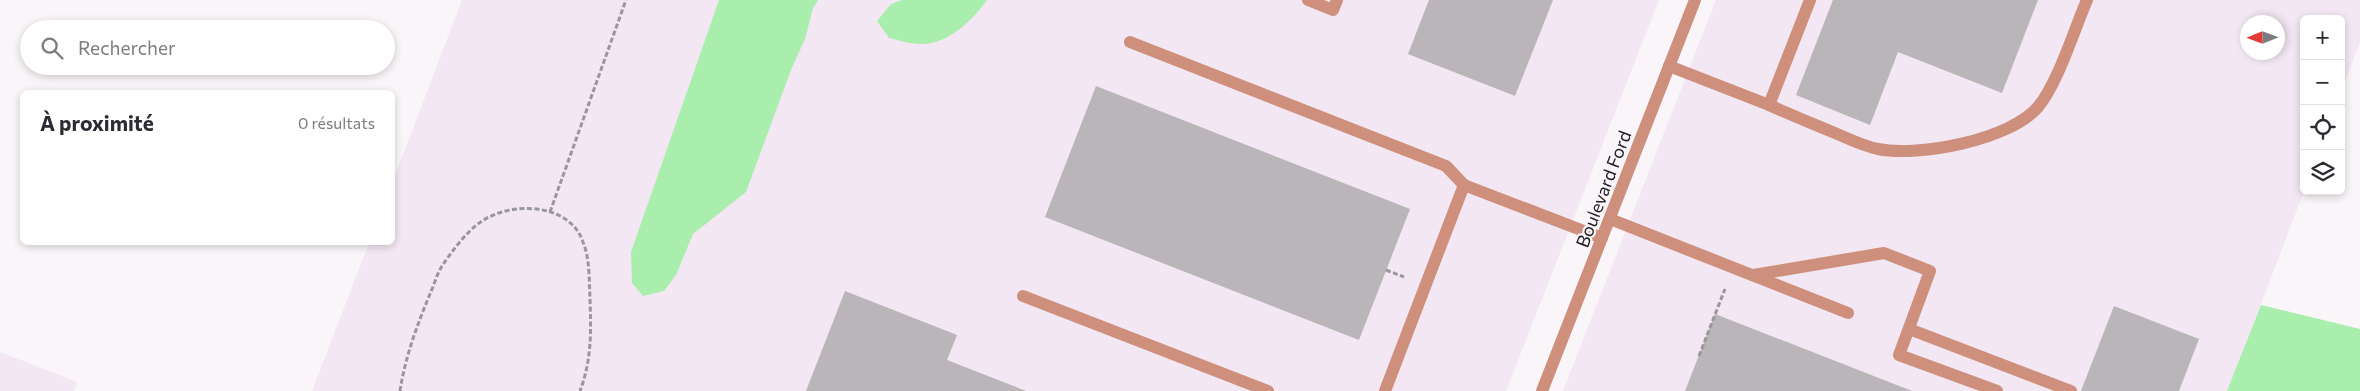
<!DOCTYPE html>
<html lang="fr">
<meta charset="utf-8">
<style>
:root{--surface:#fff;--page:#f7f7f7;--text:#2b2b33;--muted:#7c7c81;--line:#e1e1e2}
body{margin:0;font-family:Commissioner,sans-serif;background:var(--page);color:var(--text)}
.controls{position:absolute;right:15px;top:15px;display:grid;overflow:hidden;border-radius:8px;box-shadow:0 2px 8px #0003}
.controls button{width:45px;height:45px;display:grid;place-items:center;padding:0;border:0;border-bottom:1px solid var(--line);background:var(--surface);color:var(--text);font:25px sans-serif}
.compass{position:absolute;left:2240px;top:15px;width:45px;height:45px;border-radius:50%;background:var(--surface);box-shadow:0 2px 8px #0003;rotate:269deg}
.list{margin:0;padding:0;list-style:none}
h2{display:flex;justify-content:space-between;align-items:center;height:65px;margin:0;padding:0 20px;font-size:21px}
h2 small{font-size:16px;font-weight:400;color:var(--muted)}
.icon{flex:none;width:28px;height:28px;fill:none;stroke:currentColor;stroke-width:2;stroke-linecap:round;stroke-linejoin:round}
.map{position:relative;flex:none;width:2360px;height:391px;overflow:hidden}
.search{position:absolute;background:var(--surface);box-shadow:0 2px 8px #0003;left:20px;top:20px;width:375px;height:55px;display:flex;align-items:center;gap:12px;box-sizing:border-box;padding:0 18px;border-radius:28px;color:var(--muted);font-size:19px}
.panel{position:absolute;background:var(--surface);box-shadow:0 2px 8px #0003;left:20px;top:90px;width:375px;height:155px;border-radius:8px}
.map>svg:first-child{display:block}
.built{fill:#f2e7f2;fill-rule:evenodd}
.green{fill:#aaeead}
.building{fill:#b9b5b9}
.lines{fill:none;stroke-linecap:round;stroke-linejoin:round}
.path{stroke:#9a979a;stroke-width:3;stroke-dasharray:5 2.5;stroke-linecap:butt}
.service{stroke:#ce8f7c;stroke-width:12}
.tertiary{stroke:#ce8f7c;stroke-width:12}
.labels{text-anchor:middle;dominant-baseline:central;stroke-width:4.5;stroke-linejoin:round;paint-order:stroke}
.street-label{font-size:18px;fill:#1e1c1e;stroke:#f9f5f9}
</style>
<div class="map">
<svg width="2360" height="391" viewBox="0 0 2360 391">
<rect width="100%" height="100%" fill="#f9f5f9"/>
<g class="built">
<polygon points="462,0 1659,0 1506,391 312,391 369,243 392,242 393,181"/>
<path d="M 1716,0 L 2360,0 L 2360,42 L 2341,92 L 2341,19 L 2304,19 L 2304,191 L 2228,391 L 1563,391 ZM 2248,22 L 2278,22 L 2278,52 L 2248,52 Z"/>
<polygon points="0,352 77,382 74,391 0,391"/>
</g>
<g class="green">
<polygon points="719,0 818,0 813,8 805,39 791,70 746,192 693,234 676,275 664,291 643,296 632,283 631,252"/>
<path d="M 902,0 L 987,0 C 972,21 947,45 920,44 C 910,44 898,40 889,38 L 877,21 L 891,4 Z"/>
<polygon points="2261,305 2360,329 2360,391 2227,391"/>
</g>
<g class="building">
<polygon points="1429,0 1553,0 1515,96 1408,54"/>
<polygon points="1833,0 2038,0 2002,93 1898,52 1870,125 1796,95"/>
<polygon points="1096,86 1410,209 1359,340 1045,217"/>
<polygon points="845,291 957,335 947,360 1026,391 806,391"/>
<polygon points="2114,306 2199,339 2179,391 2081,391"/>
<polygon points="1715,314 1861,371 1912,391 1685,391"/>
</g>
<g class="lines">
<g class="path">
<polyline points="550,212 626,0"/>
<polyline points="1386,270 1404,277"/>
<polyline points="1699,356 1725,289"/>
<path d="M 400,391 C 405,358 417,325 430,294 C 434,285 437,274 442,266 C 452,251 467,231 482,221 C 512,201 570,203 583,242 C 590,259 589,280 590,298 C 591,331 592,359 580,391"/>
</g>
<g class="service">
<polyline points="1308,0 1333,10 1337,0"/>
<polyline points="1130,42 1446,166 1464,185"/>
<polyline points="1669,66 1769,105 1810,0"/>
<path d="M 1769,105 C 1791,115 1813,124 1835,133 C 1849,139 1863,146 1878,149 C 1919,157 2010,140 2038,107 C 2058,83 2074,30 2087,0"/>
<polyline points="1610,219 1848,313"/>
<polyline points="1753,275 1884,253 1930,271 1899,355 1997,391"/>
<polyline points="1023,296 1268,391"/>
<polyline points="1909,329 2071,391"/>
<polyline points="1385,391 1464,185 1602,238"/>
</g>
<polyline class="tertiary" points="1542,391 1695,0"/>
</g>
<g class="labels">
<g class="street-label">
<text transform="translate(1603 189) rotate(-69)">Boulevard Ford</text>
</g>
</g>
</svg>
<div class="controls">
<button>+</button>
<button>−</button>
<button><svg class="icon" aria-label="locate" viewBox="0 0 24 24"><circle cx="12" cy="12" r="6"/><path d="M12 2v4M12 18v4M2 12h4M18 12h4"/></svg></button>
<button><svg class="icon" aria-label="layers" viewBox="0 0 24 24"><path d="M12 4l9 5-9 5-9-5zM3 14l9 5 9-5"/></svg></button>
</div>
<svg class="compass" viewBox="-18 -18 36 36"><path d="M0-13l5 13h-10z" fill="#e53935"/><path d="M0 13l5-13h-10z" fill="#7c7c81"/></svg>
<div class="search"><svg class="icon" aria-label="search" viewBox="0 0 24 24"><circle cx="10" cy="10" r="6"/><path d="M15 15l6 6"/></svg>Rechercher</div>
<section class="panel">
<h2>À proximité<small>0 résultats</small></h2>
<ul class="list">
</ul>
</section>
</div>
